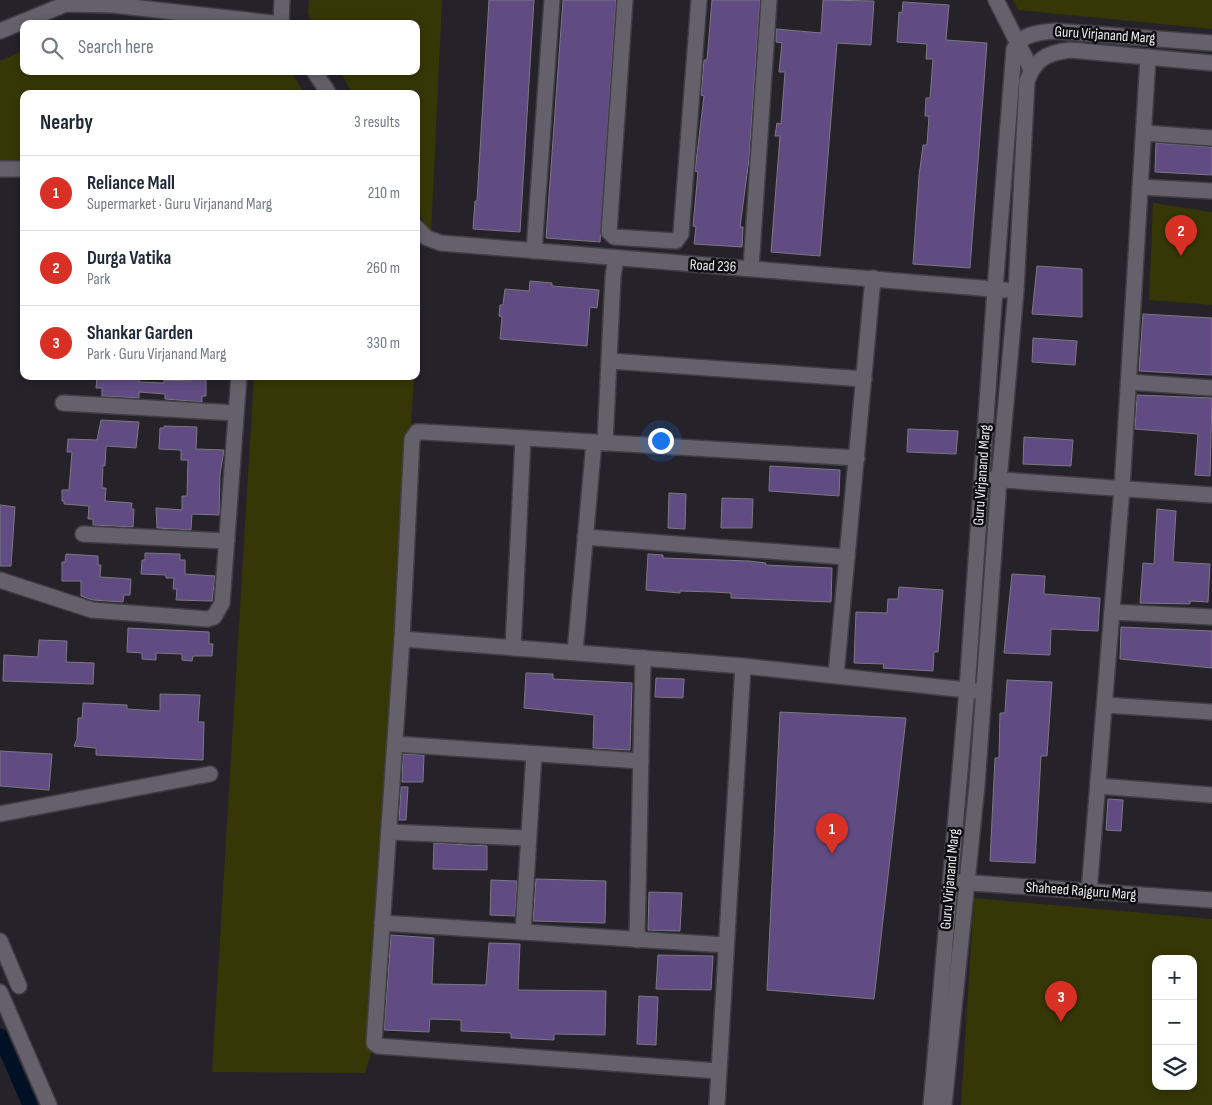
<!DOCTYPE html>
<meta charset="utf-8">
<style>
:root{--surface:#fff;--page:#f6f6f7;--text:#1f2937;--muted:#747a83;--line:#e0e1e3;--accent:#d93025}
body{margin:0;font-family:"Sofia Sans Condensed",sans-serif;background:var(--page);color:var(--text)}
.controls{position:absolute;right:15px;bottom:15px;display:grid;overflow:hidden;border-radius:10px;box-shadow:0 2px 8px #0003}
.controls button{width:45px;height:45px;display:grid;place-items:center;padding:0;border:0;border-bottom:1px solid var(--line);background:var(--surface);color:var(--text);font:25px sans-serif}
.you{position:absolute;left:660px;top:440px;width:18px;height:18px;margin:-12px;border:4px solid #fff;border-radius:50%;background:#1a73e8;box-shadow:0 0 0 8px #1a73e833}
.badge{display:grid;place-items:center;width:32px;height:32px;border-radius:50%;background:var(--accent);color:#fff;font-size:16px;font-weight:700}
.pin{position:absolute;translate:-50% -41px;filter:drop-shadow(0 1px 2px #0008)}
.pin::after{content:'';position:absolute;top:26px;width:18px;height:15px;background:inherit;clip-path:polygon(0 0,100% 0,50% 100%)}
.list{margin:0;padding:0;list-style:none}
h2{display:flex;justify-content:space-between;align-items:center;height:65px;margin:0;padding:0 20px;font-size:21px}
h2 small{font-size:16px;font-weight:400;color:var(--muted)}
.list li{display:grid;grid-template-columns:32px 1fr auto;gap:15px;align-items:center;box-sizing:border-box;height:75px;padding:0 20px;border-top:1px solid var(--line)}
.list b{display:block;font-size:19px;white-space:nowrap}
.list p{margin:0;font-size:16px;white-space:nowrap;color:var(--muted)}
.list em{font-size:16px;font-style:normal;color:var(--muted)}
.icon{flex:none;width:28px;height:28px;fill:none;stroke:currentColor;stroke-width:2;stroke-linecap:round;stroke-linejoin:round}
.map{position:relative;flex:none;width:1212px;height:1105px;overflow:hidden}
.search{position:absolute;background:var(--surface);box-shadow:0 2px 8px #0003;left:20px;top:20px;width:400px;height:55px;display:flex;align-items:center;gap:12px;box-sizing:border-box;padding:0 18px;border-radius:10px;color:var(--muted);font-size:19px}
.panel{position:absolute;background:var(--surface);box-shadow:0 2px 8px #0003;left:20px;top:90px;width:400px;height:290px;border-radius:10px}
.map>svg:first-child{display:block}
.green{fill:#353706;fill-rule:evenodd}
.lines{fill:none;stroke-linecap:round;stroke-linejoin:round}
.canal{stroke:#001126;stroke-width:15}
.building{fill:#604b83;stroke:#7b7882}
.minor-casing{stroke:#3f3e44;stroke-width:18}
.minor{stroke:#64616a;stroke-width:15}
.labels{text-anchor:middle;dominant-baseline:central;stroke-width:5;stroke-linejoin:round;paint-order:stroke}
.street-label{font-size:15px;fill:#eeedf2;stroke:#0e0d10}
</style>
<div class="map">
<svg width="1212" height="1105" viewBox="0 0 1212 1105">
<rect width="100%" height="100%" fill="#25222a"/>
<g class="green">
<polygon points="309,0 442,0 431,234 416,208 416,94 353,94 340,71 416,71 416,24 313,24 308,14"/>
<polygon points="1013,0 1212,0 1212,29 1018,10"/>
<polygon points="24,50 24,71 290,71 305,94 24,94 24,163 0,163 0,61"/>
<polygon points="1153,203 1212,212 1212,305 1149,300"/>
<polygon points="416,262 420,269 416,334"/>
<polygon points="254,376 414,376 371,1054 365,1073 212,1072"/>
<path d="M 974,898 L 1212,919 L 1212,1105 L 961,1105 ZM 1156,959 L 1193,959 L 1193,1086 L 1156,1086 Z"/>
</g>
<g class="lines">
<polyline class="canal" points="0,1036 30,1105"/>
</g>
<g class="building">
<polygon points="489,0 534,0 520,232 473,229 475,201 477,201"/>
<polygon points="563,0 616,0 600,242 546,238"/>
<polygon points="712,0 760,0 749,159 740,227 743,227 742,247 694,244 696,227 693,226 698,172 695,171 704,96 701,95 704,60 707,60"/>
<polygon points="823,0 874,1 871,45 837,43 820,256 771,252 780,136 775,136 777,123 781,124 785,72 779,72 782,43 776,42 776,29 821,33"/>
<polygon points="903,2 949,5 946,40 987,43 970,268 913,264 919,176 923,145 927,145 929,116 925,116 926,98 930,98 933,59 926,59 927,44 897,42 899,12 902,13"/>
<polygon points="1156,143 1212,147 1212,175 1155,172"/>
<polygon points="1037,266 1082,269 1082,317 1032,314"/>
<polygon points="530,281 552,283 552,286 599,290 597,308 590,307 587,346 500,339 502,317 499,316 500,305 503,305 505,289 529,291"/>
<polygon points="1143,314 1212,318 1212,375 1139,371"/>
<polygon points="1033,338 1077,341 1075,365 1032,362"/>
<polygon points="97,376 140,377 139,382 164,383 164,380 191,381 191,376 206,376 206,396 202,396 202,402 165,399 165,394 139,392 139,398 102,396 102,388 96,388"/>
<polygon points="1137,395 1212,398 1210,476 1195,475 1198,434 1135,429"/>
<polygon points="101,420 139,422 136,448 106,446 105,466 103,465 102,488 106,488 105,501 132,503 131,509 134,509 133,527 93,525 93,519 88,519 89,506 64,504 64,501 62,501 62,490 69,490 72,452 67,452 68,439 97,440"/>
<polygon points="164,426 197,427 196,449 224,450 220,474 219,515 192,514 191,530 157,528 156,508 182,510 182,496 187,496 188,460 181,460 181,450 159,449 160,428 164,428"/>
<polygon points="908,429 958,431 956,454 907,452"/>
<polygon points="1024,437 1073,440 1071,466 1023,464"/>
<polygon points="770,466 840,470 839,496 769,491"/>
<polygon points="669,493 686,494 685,529 668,528"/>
<polygon points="722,498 753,499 752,528 721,528"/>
<polygon points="0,505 15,507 11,566 0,566"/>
<polygon points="1157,509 1176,511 1173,562 1210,564 1208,602 1190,601 1190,604 1140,603 1143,563 1154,564"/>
<polygon points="145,553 180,554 180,560 185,560 185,574 215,576 212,601 176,600 177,589 173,589 174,578 166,578 166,575 141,574 142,560 145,560"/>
<polygon points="66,554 98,556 98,565 101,565 100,577 131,579 130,595 124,595 123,602 93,600 81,596 81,581 62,581 62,562 65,562"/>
<polygon points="648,554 663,555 663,558 749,561 766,563 765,565 832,568 831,602 731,598 731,593 714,592 680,591 680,593 646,590"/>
<polygon points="1012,574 1045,576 1044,594 1100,598 1098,631 1051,629 1050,655 1004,653"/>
<polygon points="899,587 943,590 938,652 934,652 933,671 883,668 884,664 854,663 856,612 887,613 888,599 898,599"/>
<polygon points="1121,627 1212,631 1212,668 1120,659"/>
<polygon points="128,628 209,632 209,644 213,644 212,656 193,656 192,661 182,660 182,654 156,653 156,660 142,659 142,653 127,652"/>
<polygon points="39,640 67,641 66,662 94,663 93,684 3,681 4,655 38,657"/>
<polygon points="526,673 553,674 553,679 632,683 630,750 593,748 594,715 524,708"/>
<polygon points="656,678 684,679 683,698 655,697"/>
<polygon points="1007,680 1052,682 1047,756 1041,756 1035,863 990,861 995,758 999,758 1000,713 1005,713"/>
<polygon points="160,694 200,695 198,722 204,722 203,760 96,755 96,748 74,746 77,739 78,718 82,718 83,703 127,705 127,709 160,711"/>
<polygon points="780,712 906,718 874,999 767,990"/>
<polygon points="0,751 52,754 49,790 0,786"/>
<polygon points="403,754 424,755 423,782 402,782"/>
<polygon points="401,787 408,787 406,820 399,820"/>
<polygon points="1108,799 1123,800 1121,831 1106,830"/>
<polygon points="434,843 487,846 487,870 433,869"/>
<polygon points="536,879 606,881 605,923 533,921"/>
<polygon points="491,880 517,881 515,916 490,915"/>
<polygon points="649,892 682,893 680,931 648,930"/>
<polygon points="391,935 434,938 432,984 486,985 489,943 520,944 518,990 606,991 605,1035 554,1034 554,1040 511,1038 511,1033 461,1031 461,1020 430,1019 429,1032 384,1030"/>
<polygon points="658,955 713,956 711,990 656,989"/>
<polygon points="639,996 658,997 656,1045 637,1044"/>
</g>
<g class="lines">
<defs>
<g id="minor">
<polyline points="625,0 609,232 614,237 676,241 681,234 699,0"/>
<polyline points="996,0 1031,69"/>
<polyline points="281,23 282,0"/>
<polyline points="0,31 66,4 113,5 281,24"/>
<polyline points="314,71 329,94"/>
<polyline points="1144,133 1212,138"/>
<polyline points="0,169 24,169"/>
<polyline points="1140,187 1212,191"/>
<polyline points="416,227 427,238 441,243 1005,290"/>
<polyline points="534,251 552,0"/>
<polyline points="751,268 769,0"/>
<polyline points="610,361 864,379"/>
<polyline points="1129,382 1212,388"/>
<polyline points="63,403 236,413"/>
<polyline points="594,442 424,432 417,432 412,439 402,639 374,1043 378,1046 718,1071"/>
<polyline points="605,443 613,277 616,258"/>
<polyline points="989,479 1212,495"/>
<polyline points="83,534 227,541"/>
<polyline points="585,537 847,557"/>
<polyline points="0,580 92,610 207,619 214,617 222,603 239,376"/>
<polyline points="1112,612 1212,617"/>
<polyline points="402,639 743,666 976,691"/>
<polyline points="513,648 523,438"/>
<polyline points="575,652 594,442 857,458"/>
<polyline points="836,675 873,278"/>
<polyline points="1105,705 1212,712"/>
<polyline points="395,744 641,761"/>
<polyline points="1098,786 1212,795"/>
<polyline points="0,814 210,774"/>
<polyline points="389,832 528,838"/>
<polyline points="959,882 1212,900"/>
<polyline points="1089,892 1122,488 1148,57"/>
<polyline points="382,923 726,945"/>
<polyline points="523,932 534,754"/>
<polyline points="637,940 643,658"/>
<polyline points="0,941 19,986"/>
<polyline points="0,992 49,1105"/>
<polyline points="717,1105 743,666"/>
<path d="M 931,1105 L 967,690 L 995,289 L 1014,49 C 1020,34 1041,32 1055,31 L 1212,43"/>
<path d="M 944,1105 L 977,785 L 999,480 L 1016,291 L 1027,81 C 1035,59 1047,53 1070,50 L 1212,63"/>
</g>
</defs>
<use href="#minor" class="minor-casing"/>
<use href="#minor" class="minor"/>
</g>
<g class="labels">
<g class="street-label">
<text transform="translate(1105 35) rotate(4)">Guru Virjanand Marg</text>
<text transform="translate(713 266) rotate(3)">Road 236</text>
<text transform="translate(982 475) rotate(-86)">Guru Virjanand Marg</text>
<text transform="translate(950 879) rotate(-85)">Guru Virjanand Marg</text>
<text transform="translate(1081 891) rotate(4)">Shaheed Rajguru Marg</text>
</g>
</g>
</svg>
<div class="controls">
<button>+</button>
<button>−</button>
<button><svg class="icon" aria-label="layers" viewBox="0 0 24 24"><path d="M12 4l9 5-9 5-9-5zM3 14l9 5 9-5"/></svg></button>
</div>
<div class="you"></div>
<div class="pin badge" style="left:832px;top:854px">1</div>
<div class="pin badge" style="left:1181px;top:256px">2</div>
<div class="pin badge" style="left:1061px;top:1022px">3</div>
<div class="search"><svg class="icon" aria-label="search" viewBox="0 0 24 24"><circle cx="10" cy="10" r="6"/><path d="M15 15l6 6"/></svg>Search here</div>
<section class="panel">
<h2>Nearby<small>3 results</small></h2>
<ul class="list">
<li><span class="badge">1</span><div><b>Reliance Mall</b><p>Supermarket · Guru Virjanand Marg</p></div><em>210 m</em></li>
<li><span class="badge">2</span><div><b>Durga Vatika</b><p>Park</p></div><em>260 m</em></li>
<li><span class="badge">3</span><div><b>Shankar Garden</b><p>Park · Guru Virjanand Marg</p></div><em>330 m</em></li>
</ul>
</section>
</div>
